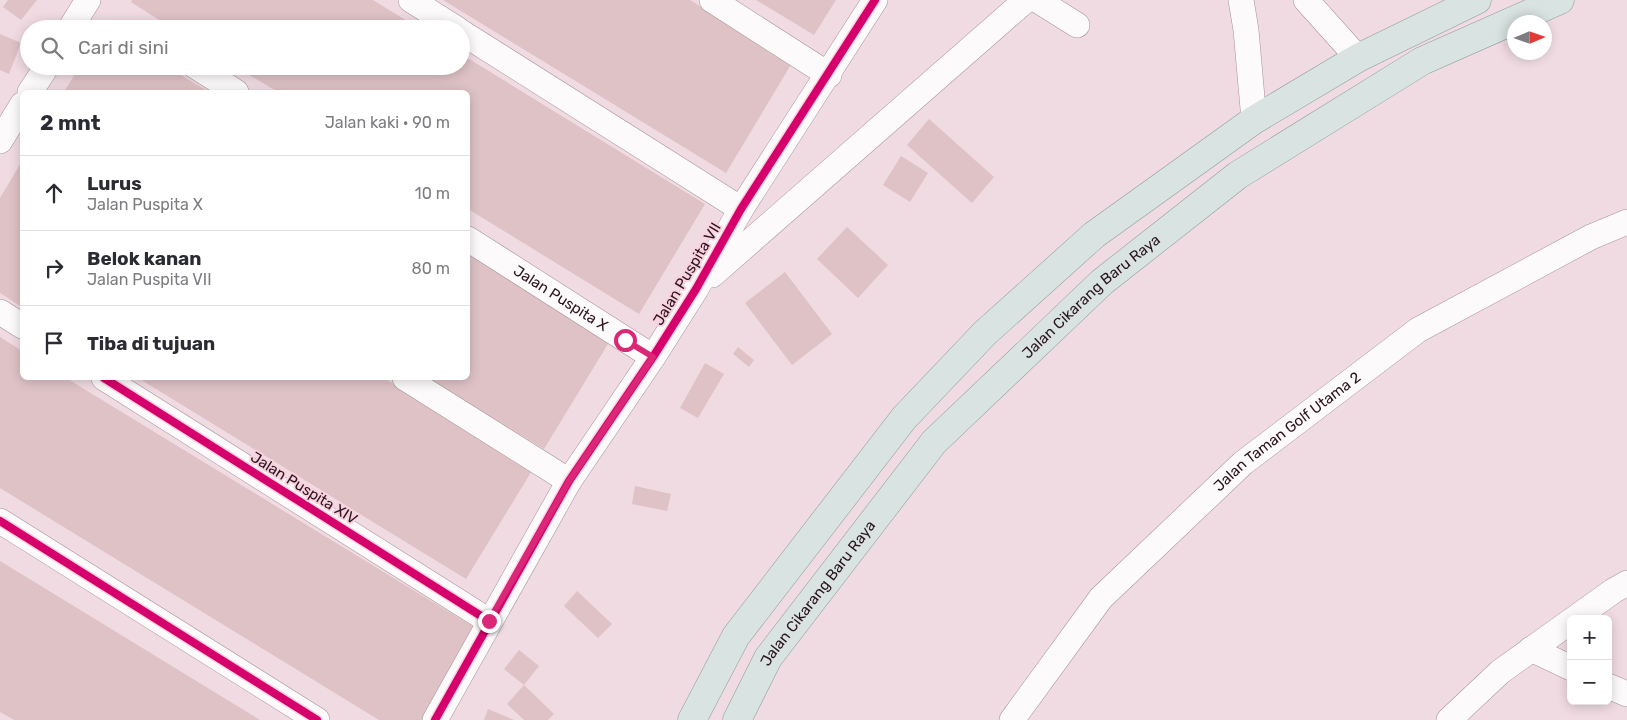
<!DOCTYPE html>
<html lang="id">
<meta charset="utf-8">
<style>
:root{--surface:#fff;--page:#f2f2f3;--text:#2b2b33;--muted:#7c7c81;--line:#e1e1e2}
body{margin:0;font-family:Rubik,sans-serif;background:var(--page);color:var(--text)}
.controls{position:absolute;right:15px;bottom:15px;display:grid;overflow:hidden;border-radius:8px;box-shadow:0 2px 12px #0003}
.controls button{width:45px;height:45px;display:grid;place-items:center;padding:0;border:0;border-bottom:1px solid var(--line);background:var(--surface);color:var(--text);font:25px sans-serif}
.compass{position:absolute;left:1507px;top:15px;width:45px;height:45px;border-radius:50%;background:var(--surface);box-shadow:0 2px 12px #0003;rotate:88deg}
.stop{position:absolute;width:15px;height:15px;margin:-11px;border:4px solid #db2777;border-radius:50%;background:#fff}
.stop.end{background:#db2777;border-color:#fff;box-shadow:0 1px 5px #0008}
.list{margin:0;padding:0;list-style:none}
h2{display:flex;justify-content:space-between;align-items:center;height:65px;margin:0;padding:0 20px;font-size:21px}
h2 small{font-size:16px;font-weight:400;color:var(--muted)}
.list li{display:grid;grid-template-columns:32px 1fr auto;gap:15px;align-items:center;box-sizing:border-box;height:75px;padding:0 20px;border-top:1px solid var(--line)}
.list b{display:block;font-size:19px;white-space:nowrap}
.list p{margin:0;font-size:16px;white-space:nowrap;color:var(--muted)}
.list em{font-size:16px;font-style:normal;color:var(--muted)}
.icon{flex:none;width:28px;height:28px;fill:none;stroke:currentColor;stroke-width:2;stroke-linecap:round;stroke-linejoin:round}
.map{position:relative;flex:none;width:1627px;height:720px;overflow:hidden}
.search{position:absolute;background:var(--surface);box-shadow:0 2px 12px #0003;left:20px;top:20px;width:450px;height:55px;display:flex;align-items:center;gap:12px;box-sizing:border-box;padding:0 18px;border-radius:28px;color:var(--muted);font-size:19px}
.panel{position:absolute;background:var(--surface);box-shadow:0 2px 12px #0003;left:20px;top:90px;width:450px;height:290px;border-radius:8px}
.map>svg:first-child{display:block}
.building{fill:#dec2c6}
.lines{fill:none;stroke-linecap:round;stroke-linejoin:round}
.minor-casing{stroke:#a7939a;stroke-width:26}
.major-casing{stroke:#8e9c9b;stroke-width:29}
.minor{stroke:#fdfafb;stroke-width:25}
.major{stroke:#d8e3e2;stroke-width:28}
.cycleway-casing{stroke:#f9d2df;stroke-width:11}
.cycleway{stroke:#d6006c;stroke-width:8}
.route{stroke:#db2777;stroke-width:6}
.labels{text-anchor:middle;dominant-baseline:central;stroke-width:4;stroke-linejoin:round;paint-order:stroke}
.street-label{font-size:15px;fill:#2b151e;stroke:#f9d2df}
</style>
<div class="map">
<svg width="1627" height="720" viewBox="0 0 1627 720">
<rect width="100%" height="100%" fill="#f0dbe2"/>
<g class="building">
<polygon points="8,0 37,0 21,20 3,7"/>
<polygon points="132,0 373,0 420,29 173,29 131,2"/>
<polygon points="443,0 690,0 792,63 726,173"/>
<polygon points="756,0 836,0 814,35"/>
<polygon points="0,34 21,43 9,74 0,70"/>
<polygon points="461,54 705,204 639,314 468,209 468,92 278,92 234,66 461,66"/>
<polygon points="80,66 166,66 209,92 64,92"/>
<polygon points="929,119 994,177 972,203 907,145"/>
<polygon points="901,156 928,173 910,202 883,185"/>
<polygon points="22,161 22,307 0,293 0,198"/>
<polygon points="847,227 888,265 858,298 817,259"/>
<polygon points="468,251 611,339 544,449 428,378 468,378"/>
<polygon points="785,272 832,334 792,365 745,303"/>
<polygon points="0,337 22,351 22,378 66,378 477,629 422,720 379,720 0,488"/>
<polygon points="738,347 754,360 749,367 733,354"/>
<polygon points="705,363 724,374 698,418 680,408"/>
<polygon points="138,378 384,378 533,469 466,579"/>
<polygon points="635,486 671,494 667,511 632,504"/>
<polygon points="0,561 82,611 260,720 14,720 0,712"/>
<polygon points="577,591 612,624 598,638 564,606"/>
<polygon points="519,650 539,666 524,685 504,669"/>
<polygon points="524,685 554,714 548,720 524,720 507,704"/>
<polygon points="488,709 514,720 484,720"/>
</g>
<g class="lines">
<defs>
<g id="minor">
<polyline points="411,0 457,29"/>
<polyline points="712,0 829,75"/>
<polyline points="1037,0 1077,25"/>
<polyline points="1241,0 1246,30 1254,120"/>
<polyline points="1306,0 1358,58"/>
<polyline points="70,29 88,0"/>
<polyline points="461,32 741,209"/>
<polyline points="195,66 236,92"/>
<polyline points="30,92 47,66"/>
<polyline points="0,141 22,105"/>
<path id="s1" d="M 468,239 L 653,357"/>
<polyline points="712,275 1026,0"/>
<polyline points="0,312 22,326"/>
<polyline points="104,378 489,621"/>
<polyline points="405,378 569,481"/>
<polyline points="0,521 317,720"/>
<polyline points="1574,619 1613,591 1627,583"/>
<polyline points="1531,649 1571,668"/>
<polyline points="1608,686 1627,694"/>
<polyline points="435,720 569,481 653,357 696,289 741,209 875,0"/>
<path id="s2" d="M 1012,720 L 1101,598 L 1243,463 L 1418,330 L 1591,237 L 1627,222"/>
<polyline points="1449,720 1500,672 1571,621"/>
</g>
<g id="major">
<polyline points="692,720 736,636 904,418 985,333 1094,235 1254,120 1358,58 1477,0"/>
<path id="s3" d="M 737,720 L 768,658 L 934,442 L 1102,282 L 1238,175 L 1422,61 L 1560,0"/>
</g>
</defs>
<use href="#minor" class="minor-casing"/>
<use href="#major" class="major-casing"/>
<use href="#minor" class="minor"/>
<use href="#major" class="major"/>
<defs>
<g id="cycleway">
<polyline points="104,378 489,621"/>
<polyline points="0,521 317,720"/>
<polyline points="435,720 569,481 653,357 696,289 741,209 875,0"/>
</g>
</defs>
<use href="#cycleway" class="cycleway-casing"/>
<use href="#cycleway" class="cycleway"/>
</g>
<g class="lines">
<polyline class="route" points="489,621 569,481 653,357 625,340"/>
</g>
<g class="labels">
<g class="street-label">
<text transform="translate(687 274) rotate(-59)">Jalan Puspita VII</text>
<text stroke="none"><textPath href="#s3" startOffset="556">Jalan Cikarang Baru Raya</textPath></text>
<text stroke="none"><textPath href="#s1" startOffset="110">Jalan Puspita X</textPath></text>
<text stroke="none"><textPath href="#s2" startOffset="401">Jalan Taman Golf Utama 2</textPath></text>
<text transform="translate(304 488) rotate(32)">Jalan Puspita XIV</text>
<text stroke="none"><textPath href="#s3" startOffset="151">Jalan Cikarang Baru Raya</textPath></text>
</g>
</g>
</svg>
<div class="controls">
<button>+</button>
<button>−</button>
</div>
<svg class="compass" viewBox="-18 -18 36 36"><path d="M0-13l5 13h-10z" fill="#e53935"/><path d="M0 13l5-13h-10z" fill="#7c7c81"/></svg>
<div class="stop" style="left:625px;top:340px"></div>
<div class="stop end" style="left:489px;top:621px"></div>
<div class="search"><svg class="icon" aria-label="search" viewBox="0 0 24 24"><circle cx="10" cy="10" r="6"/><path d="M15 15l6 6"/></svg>Cari di sini</div>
<section class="panel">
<h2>2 mnt<small>Jalan kaki · 90 m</small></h2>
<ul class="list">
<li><svg class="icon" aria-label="ahead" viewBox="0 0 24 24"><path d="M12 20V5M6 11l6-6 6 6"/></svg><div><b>Lurus</b><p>Jalan Puspita X</p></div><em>10 m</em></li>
<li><svg class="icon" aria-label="right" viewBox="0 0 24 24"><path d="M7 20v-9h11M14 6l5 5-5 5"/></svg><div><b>Belok kanan</b><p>Jalan Puspita VII</p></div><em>80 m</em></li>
<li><svg class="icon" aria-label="arrive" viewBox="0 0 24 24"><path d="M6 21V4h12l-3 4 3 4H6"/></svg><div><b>Tiba di tujuan</b></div></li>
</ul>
</section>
</div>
